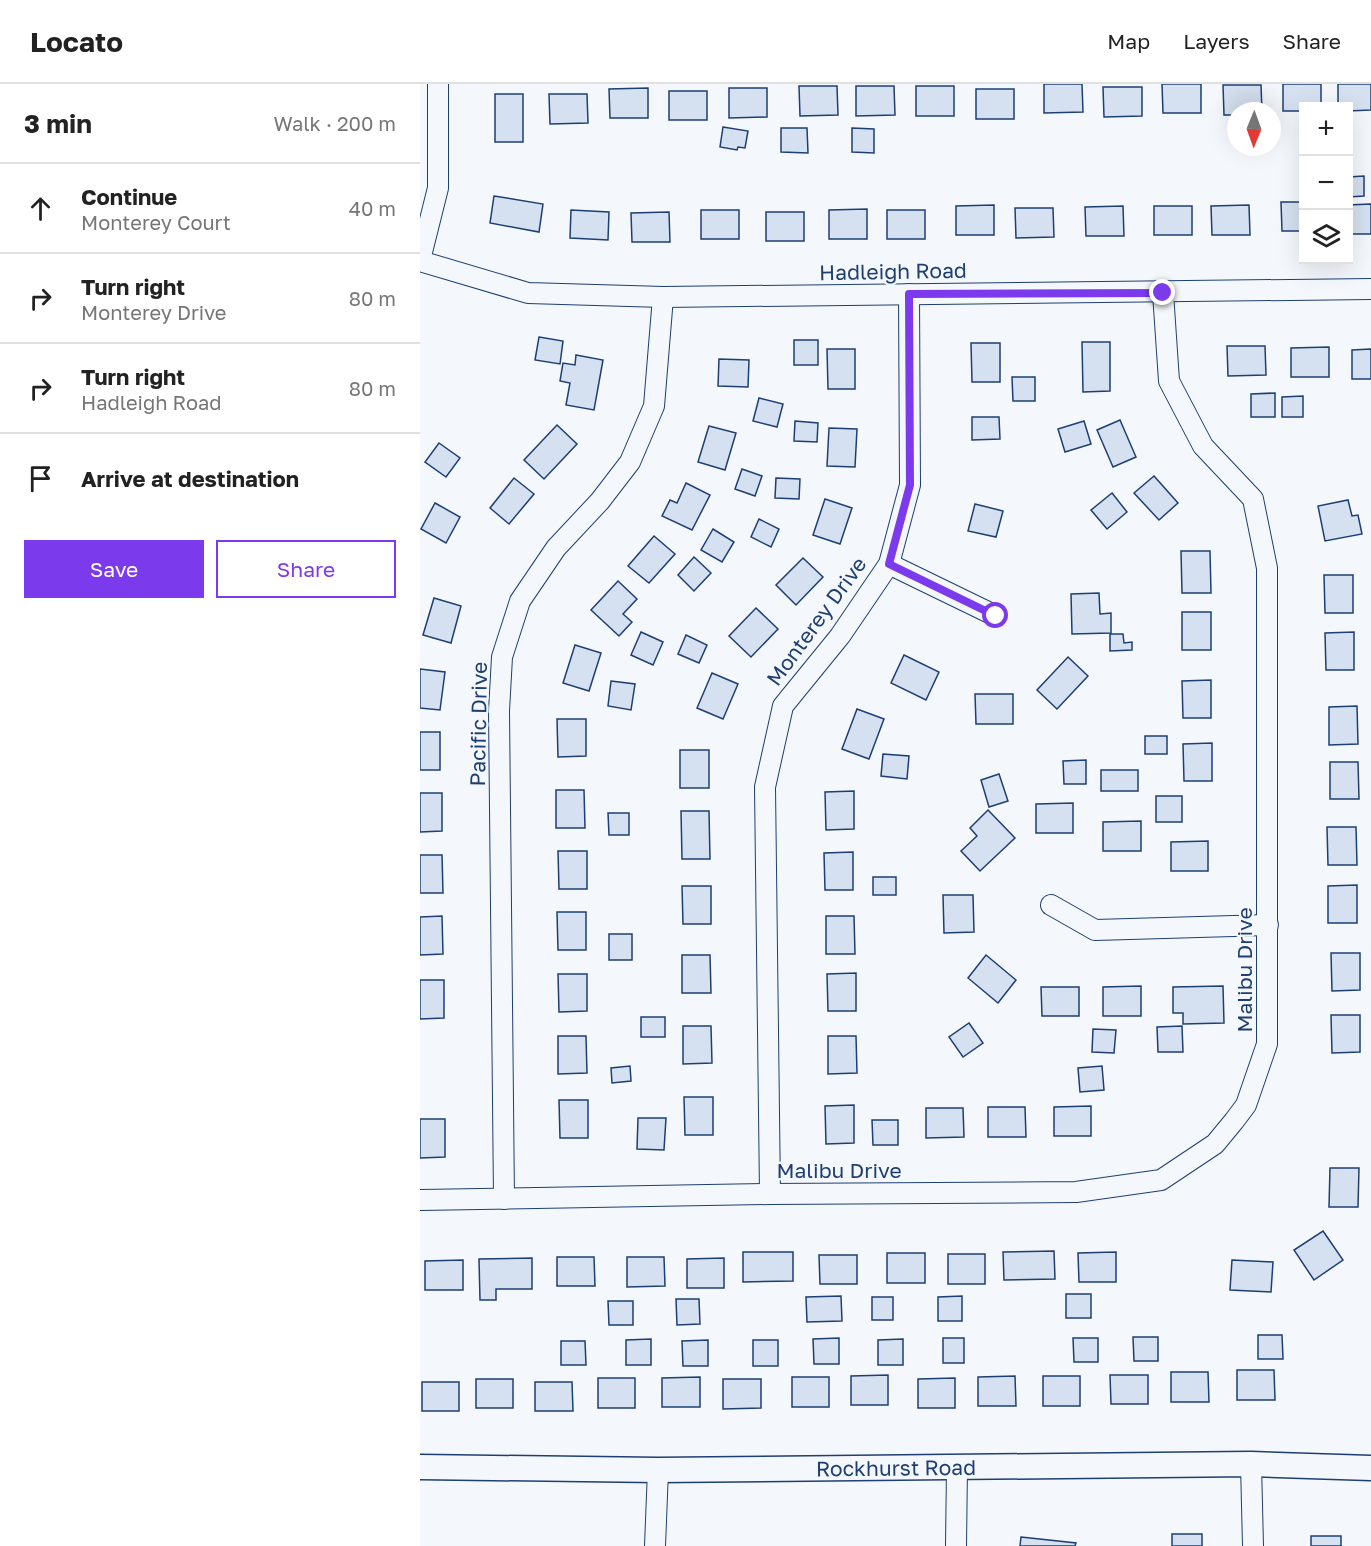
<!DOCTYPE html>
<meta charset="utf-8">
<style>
:root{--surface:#fff;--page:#f6f6f6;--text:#222;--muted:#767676;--line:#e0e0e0;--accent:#7c3aed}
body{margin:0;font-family:"Golos Text",sans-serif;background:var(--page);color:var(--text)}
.controls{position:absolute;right:18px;top:18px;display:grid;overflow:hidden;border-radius:0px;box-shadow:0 6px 24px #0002}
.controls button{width:54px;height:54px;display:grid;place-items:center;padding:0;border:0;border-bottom:2px solid var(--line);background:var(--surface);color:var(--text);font:30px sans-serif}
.compass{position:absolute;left:807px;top:18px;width:54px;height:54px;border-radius:50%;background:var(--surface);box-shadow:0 6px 24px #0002;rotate:181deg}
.stop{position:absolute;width:18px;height:18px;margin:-14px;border:4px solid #7c3aed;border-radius:50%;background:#fff}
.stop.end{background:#7c3aed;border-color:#fff;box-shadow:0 2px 6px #0008}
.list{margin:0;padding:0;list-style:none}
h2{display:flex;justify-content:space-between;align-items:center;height:78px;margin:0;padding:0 24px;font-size:26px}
h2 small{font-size:20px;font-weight:400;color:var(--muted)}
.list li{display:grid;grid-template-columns:39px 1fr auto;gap:18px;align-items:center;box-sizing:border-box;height:90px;padding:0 24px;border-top:2px solid var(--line)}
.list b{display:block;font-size:22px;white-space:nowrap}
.list p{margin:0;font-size:20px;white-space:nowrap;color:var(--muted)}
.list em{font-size:20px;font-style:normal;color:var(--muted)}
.actions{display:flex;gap:12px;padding:18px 24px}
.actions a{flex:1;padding:14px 0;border:2px solid var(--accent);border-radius:0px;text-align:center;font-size:21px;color:var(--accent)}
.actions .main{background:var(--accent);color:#fff}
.icon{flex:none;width:33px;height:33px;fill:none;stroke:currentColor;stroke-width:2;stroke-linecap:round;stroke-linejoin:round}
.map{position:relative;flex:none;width:951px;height:1462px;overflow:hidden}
header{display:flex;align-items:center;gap:36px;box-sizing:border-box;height:84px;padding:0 30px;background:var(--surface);border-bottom:2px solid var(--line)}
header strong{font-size:28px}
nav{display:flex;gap:33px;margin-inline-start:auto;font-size:21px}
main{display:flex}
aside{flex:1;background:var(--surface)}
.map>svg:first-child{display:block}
.building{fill:#d5e0f0;stroke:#1d3f73;stroke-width:1.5}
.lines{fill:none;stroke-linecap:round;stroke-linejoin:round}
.minor-casing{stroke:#1d3f73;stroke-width:22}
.tertiary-casing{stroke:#1d3f73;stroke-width:27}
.minor{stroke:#f4f7fb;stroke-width:20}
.tertiary{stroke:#f4f7fb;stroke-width:24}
.route{stroke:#7c3aed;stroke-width:8}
.labels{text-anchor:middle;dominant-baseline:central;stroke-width:4.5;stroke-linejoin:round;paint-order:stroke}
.street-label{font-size:21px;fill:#1d3f73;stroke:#f4f7fb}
</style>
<header>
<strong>Locato</strong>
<nav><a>Map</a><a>Layers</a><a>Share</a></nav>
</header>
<main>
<aside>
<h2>3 min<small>Walk · 200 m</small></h2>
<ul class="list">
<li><svg class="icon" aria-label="ahead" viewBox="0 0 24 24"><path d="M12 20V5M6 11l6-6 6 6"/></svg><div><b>Continue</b><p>Monterey Court</p></div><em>40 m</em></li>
<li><svg class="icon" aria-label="right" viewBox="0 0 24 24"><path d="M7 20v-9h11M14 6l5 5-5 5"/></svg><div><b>Turn right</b><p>Monterey Drive</p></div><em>80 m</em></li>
<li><svg class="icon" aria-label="right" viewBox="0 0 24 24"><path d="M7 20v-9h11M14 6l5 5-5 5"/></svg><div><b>Turn right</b><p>Hadleigh Road</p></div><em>80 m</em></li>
<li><svg class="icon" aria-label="arrive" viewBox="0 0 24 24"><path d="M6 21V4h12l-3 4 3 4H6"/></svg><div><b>Arrive at destination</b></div></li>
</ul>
<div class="actions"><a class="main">Save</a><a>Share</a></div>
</aside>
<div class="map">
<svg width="951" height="1462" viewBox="0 0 951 1462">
<rect width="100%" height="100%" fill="#f4f7fb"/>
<g class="building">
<polygon points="624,0 662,0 663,28 624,29"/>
<polygon points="742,0 781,0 781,29 743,29"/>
<polygon points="863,0 901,0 901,22 884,22 884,27 863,27"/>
<polygon points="918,0 951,0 951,26 928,27 928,22 918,22"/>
<polygon points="803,1 841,1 842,27 816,27 816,31 804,31"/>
<polygon points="379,2 417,2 418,31 380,32"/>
<polygon points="436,2 474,2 475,31 436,32"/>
<rect x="496" y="2" width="38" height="30"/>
<polygon points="683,3 722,3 722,32 684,33"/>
<polygon points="228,4 228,34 190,34 189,5"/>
<polygon points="309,4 347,4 347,33 309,34"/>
<rect x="556" y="5" width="38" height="30"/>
<rect x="249" y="7" width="38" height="29"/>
<rect x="75" y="10" width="28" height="48"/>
<polygon points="129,10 167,10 168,39 130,40"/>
<polygon points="303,43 328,47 325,64 318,63 317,66 300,63"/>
<polygon points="361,44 387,44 388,69 361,68"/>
<polygon points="432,44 454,45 454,69 432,68"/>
<polygon points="944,92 944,112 928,113 928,93"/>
<polygon points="74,112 123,120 119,148 70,139"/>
<polygon points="861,118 884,118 884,147 862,147"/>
<polygon points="951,120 951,150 928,150 928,121"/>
<polygon points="574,121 574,151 536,151 536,122"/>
<polygon points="829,121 830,151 792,151 791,122"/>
<polygon points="703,122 704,152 666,152 665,123"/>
<rect x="734" y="122" width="38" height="29"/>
<polygon points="595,124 633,124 634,153 596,154"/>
<polygon points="447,125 447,155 409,155 409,126"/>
<polygon points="151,126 189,128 188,156 150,154"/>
<rect x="281" y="126" width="38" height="29"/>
<rect x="467" y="126" width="38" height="29"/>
<polygon points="249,128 250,158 212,158 211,129"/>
<rect x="346" y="128" width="38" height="29"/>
<polygon points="119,253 143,257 140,280 115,276"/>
<rect x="374" y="256" width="24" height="25"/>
<polygon points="662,258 690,258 690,307 663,308"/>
<polygon points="551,259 580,259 580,298 552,298"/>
<polygon points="807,262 845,262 846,291 808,292"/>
<polygon points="909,263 909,293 871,293 871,264"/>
<polygon points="407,265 435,265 435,305 408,305"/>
<polygon points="951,265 951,295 932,295 932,266"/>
<polygon points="156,271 183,276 174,326 146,321 150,299 140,297 143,279 155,281"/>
<polygon points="299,275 329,276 328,303 298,302"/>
<polygon points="592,293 615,293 615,317 593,317"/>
<polygon points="855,309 855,333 831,333 831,310"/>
<polygon points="883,312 883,333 862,333 862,313"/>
<polygon points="339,314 363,320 357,343 333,337"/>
<polygon points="552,333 579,333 580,355 552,356"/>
<polygon points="700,336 716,373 693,383 677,346"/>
<polygon points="375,337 398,339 397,358 374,357"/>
<polygon points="664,337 671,360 645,368 638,345"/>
<polygon points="137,341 157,360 124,395 104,376"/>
<polygon points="289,342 316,349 305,386 278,378"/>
<polygon points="409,344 437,345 435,383 407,382"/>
<polygon points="19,359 40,374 26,393 5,378"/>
<polygon points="322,385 342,392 335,412 315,405"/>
<polygon points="734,392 758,419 739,436 714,409"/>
<polygon points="94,394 114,410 89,440 70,424"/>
<polygon points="356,394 380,395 379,415 355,414"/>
<polygon points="266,399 290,411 272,446 242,432 250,416 257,419"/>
<polygon points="692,409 707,428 687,445 671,426"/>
<polygon points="405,415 432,424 420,460 393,451"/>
<polygon points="928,416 932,432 938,431 942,450 905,457 898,422"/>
<polygon points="15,419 40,433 26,459 1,445"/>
<polygon points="555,420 583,427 576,453 548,447"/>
<polygon points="339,435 359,445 351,463 331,453"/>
<polygon points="293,445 314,458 302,478 281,466"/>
<polygon points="234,452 255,470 229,499 208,482"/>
<polygon points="761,467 790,467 791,509 762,509"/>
<polygon points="274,473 291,489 274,507 258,491"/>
<polygon points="383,474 403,493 376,521 356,501"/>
<polygon points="904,491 933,491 933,529 905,529"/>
<polygon points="198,497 217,515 203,530 212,538 199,552 171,526"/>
<polygon points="679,509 680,530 691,529 691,549 652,550 651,510"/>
<polygon points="14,514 41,522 31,559 3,551"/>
<polygon points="336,524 358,545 331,573 309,552"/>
<rect x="762" y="528" width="29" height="38"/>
<polygon points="221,548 243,558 233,581 211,571"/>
<polygon points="934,548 934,586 906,586 905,549"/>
<polygon points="690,550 703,550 704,559 712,558 712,566 690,567"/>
<polygon points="266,551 287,561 279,579 258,570"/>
<polygon points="155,561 181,569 169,607 143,599"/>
<polygon points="484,571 519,588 506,616 471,599"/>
<polygon points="648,573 668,592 637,625 617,606"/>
<polygon points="0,585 25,588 20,626 0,624"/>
<polygon points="292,589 318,600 303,635 277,624"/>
<polygon points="791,596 791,634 763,634 762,597"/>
<polygon points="191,597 215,600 211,626 188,622"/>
<polygon points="555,610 593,610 593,640 556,640"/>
<polygon points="937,622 938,660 909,661 909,623"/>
<polygon points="437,625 464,635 449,675 422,665"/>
<polygon points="137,635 166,635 166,672 138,673"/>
<rect x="0" y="648" width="20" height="38"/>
<rect x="725" y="652" width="22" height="18"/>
<polygon points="792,659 792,697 764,697 763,660"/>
<rect x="260" y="666" width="29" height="38"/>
<polygon points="463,670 489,672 487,695 461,692"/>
<polygon points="666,676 666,700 644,700 643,677"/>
<polygon points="910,678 938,678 939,715 910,715"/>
<rect x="681" y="686" width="37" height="21"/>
<polygon points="579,690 588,717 569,723 561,696"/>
<polygon points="136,706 164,706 165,744 136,744"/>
<polygon points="434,707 434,745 406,746 405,708"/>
<polygon points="0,709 22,709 22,747 0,748"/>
<rect x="736" y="712" width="26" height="26"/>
<polygon points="653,719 653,749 616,749 616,720"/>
<polygon points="568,726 595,754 560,787 541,767 557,752 550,744"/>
<polygon points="261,727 289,727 290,775 262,775"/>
<polygon points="188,729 209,729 209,751 189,751"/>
<polygon points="721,737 721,767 683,767 683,738"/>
<polygon points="907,743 936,743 937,781 908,781"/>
<polygon points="788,757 788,787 751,787 751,758"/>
<polygon points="138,767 167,767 167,805 139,805"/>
<polygon points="433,768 433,806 405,806 404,769"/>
<polygon points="0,771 22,771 23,809 0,809"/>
<rect x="453" y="793" width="23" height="18"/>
<polygon points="937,801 937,839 908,839 908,802"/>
<polygon points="262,802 291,802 291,840 263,840"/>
<polygon points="523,811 553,811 554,848 524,849"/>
<polygon points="137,828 166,828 166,866 138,866"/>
<polygon points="22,832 23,870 0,871 0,833"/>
<polygon points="406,832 434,832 435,870 406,870"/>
<rect x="189" y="850" width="23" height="26"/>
<polygon points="911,869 940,869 940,906 912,907"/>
<polygon points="262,871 290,871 291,909 262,909"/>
<polygon points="566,871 596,896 578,919 548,894"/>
<polygon points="436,889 436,927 408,927 407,890"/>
<polygon points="138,890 167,890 167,927 139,928"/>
<polygon points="0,896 24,896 24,934 0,935"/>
<polygon points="721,902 721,932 683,932 683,903"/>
<polygon points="803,902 804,939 763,940 763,929 753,929 753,903"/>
<polygon points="621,903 659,903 659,932 622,932"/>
<polygon points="911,931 940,931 940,968 912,969"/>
<rect x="221" y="933" width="24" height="20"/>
<polygon points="549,939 563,959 543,973 529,953"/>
<polygon points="263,942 291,942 292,979 263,980"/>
<polygon points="762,942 763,968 738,968 737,943"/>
<polygon points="673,945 696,946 694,969 672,968"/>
<polygon points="138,952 166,952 167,989 138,990"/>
<polygon points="408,952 436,952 437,989 408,990"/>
<polygon points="210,982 211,997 192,999 191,984"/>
<polygon points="682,982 684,1006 660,1008 658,984"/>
<polygon points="264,1013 293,1013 293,1051 265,1051"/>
<polygon points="139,1016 168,1016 168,1054 140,1054"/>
<polygon points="434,1021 434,1059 406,1060 405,1022"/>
<polygon points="671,1022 671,1052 634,1052 634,1023"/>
<polygon points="568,1023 605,1023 606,1053 568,1053"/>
<polygon points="506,1024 543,1024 544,1053 506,1054"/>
<polygon points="218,1034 246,1034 244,1066 217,1065"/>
<polygon points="0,1035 25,1035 25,1073 0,1074"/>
<polygon points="452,1036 478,1036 478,1061 453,1061"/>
<polygon points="910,1084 939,1084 938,1123 909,1123"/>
<polygon points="903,1147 923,1176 894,1196 874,1166"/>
<polygon points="634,1167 635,1195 584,1196 583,1168"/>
<polygon points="323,1168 373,1168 373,1197 323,1198"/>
<polygon points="696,1168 696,1198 659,1198 658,1169"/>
<rect x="467" y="1169" width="38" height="30"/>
<rect x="528" y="1170" width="37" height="30"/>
<polygon points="399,1171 437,1171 437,1200 400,1200"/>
<polygon points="137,1173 174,1173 175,1202 137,1202"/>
<polygon points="207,1173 244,1173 245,1202 207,1203"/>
<polygon points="112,1174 112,1205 76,1205 76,1216 60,1216 59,1175"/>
<polygon points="304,1174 304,1204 267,1204 267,1175"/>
<polygon points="43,1176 43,1206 5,1206 5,1177"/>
<polygon points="812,1176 853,1178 851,1208 810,1206"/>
<rect x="646" y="1210" width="25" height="24"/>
<polygon points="421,1212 422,1237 387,1238 386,1213"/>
<polygon points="542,1212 542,1237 518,1237 518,1213"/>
<rect x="452" y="1213" width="21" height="23"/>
<polygon points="256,1215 279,1215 280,1240 257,1241"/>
<polygon points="188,1217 213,1217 213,1241 189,1241"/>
<polygon points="838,1251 862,1251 863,1275 838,1275"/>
<polygon points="713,1253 738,1253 738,1277 714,1277"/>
<polygon points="419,1254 419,1280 394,1280 393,1255"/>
<rect x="523" y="1254" width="21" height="25"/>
<polygon points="653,1254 678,1254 678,1278 654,1278"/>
<polygon points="231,1255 231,1281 206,1281 206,1256"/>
<polygon points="483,1255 483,1281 458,1281 458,1256"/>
<polygon points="288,1256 288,1282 263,1282 262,1257"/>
<rect x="333" y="1256" width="25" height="26"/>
<polygon points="141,1257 165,1257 166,1281 141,1281"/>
<polygon points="817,1286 854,1286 855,1316 817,1316"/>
<polygon points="751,1288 788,1288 789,1318 751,1318"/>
<polygon points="468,1291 468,1321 431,1321 431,1292"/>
<polygon points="690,1291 728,1291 728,1320 691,1320"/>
<polygon points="595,1292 596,1322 558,1322 558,1293"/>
<rect x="623" y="1292" width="37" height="30"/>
<polygon points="280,1293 280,1323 242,1323 242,1294"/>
<rect x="372" y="1293" width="37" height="30"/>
<rect x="178" y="1294" width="37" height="30"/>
<polygon points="535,1294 535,1324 498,1324 498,1295"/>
<rect x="56" y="1295" width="37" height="29"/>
<polygon points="303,1295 341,1295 341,1324 303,1325"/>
<rect x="2" y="1298" width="37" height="29"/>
<polygon points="115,1298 152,1298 153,1327 115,1327"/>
<rect x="752" y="1450" width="30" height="12"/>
<rect x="891" y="1452" width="30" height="10"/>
<polygon points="601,1453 656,1459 655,1462 600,1462"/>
</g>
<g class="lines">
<defs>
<g id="minor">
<polyline points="0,176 18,104 18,0"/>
<polyline points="0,177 108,209 243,213 951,205"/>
<polyline points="469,480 576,532"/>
<polyline points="631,821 675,846 848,841"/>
<polyline points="350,1110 345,703 363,622 420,552 469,480 490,401 489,210"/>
<polyline points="84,1115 79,627 82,573 100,517 136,464 180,417 210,378 234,322 243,213"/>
<polyline points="0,1116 350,1110 656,1108 741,1096 795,1060 814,1037 826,1021 847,960 847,484 833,415 783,362 749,297 743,209"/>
<polyline points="831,1380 833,1462"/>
<polyline points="235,1462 238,1386"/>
<polyline points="536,1462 537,1383"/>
</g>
<g id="tertiary">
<path id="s1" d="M 0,1383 L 238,1386 L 831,1380 L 951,1384"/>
</g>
</defs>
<use href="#minor" class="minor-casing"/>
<use href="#tertiary" class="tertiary-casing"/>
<use href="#minor" class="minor"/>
<use href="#tertiary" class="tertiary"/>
</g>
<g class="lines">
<polyline class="route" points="576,532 469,480 490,401 489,210 743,209"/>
</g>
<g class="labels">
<g class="street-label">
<text transform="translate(473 187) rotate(-1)">Hadleigh Road</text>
<text transform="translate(396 537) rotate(-54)">Monterey Drive</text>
<text transform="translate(58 640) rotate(-89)">Pacific Drive</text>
<text transform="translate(824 886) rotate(-90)">Malibu Drive</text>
<text x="419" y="1086">Malibu Drive</text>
<text stroke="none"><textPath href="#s1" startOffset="476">Rockhurst Road</textPath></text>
</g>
</g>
</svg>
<div class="controls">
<button>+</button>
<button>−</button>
<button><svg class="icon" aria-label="layers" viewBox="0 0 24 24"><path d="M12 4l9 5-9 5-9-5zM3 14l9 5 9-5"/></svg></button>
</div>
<svg class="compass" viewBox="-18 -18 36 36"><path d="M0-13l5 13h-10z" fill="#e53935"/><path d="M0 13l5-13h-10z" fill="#767676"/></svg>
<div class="stop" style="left:576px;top:532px"></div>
<div class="stop end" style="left:743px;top:209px"></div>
</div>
</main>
